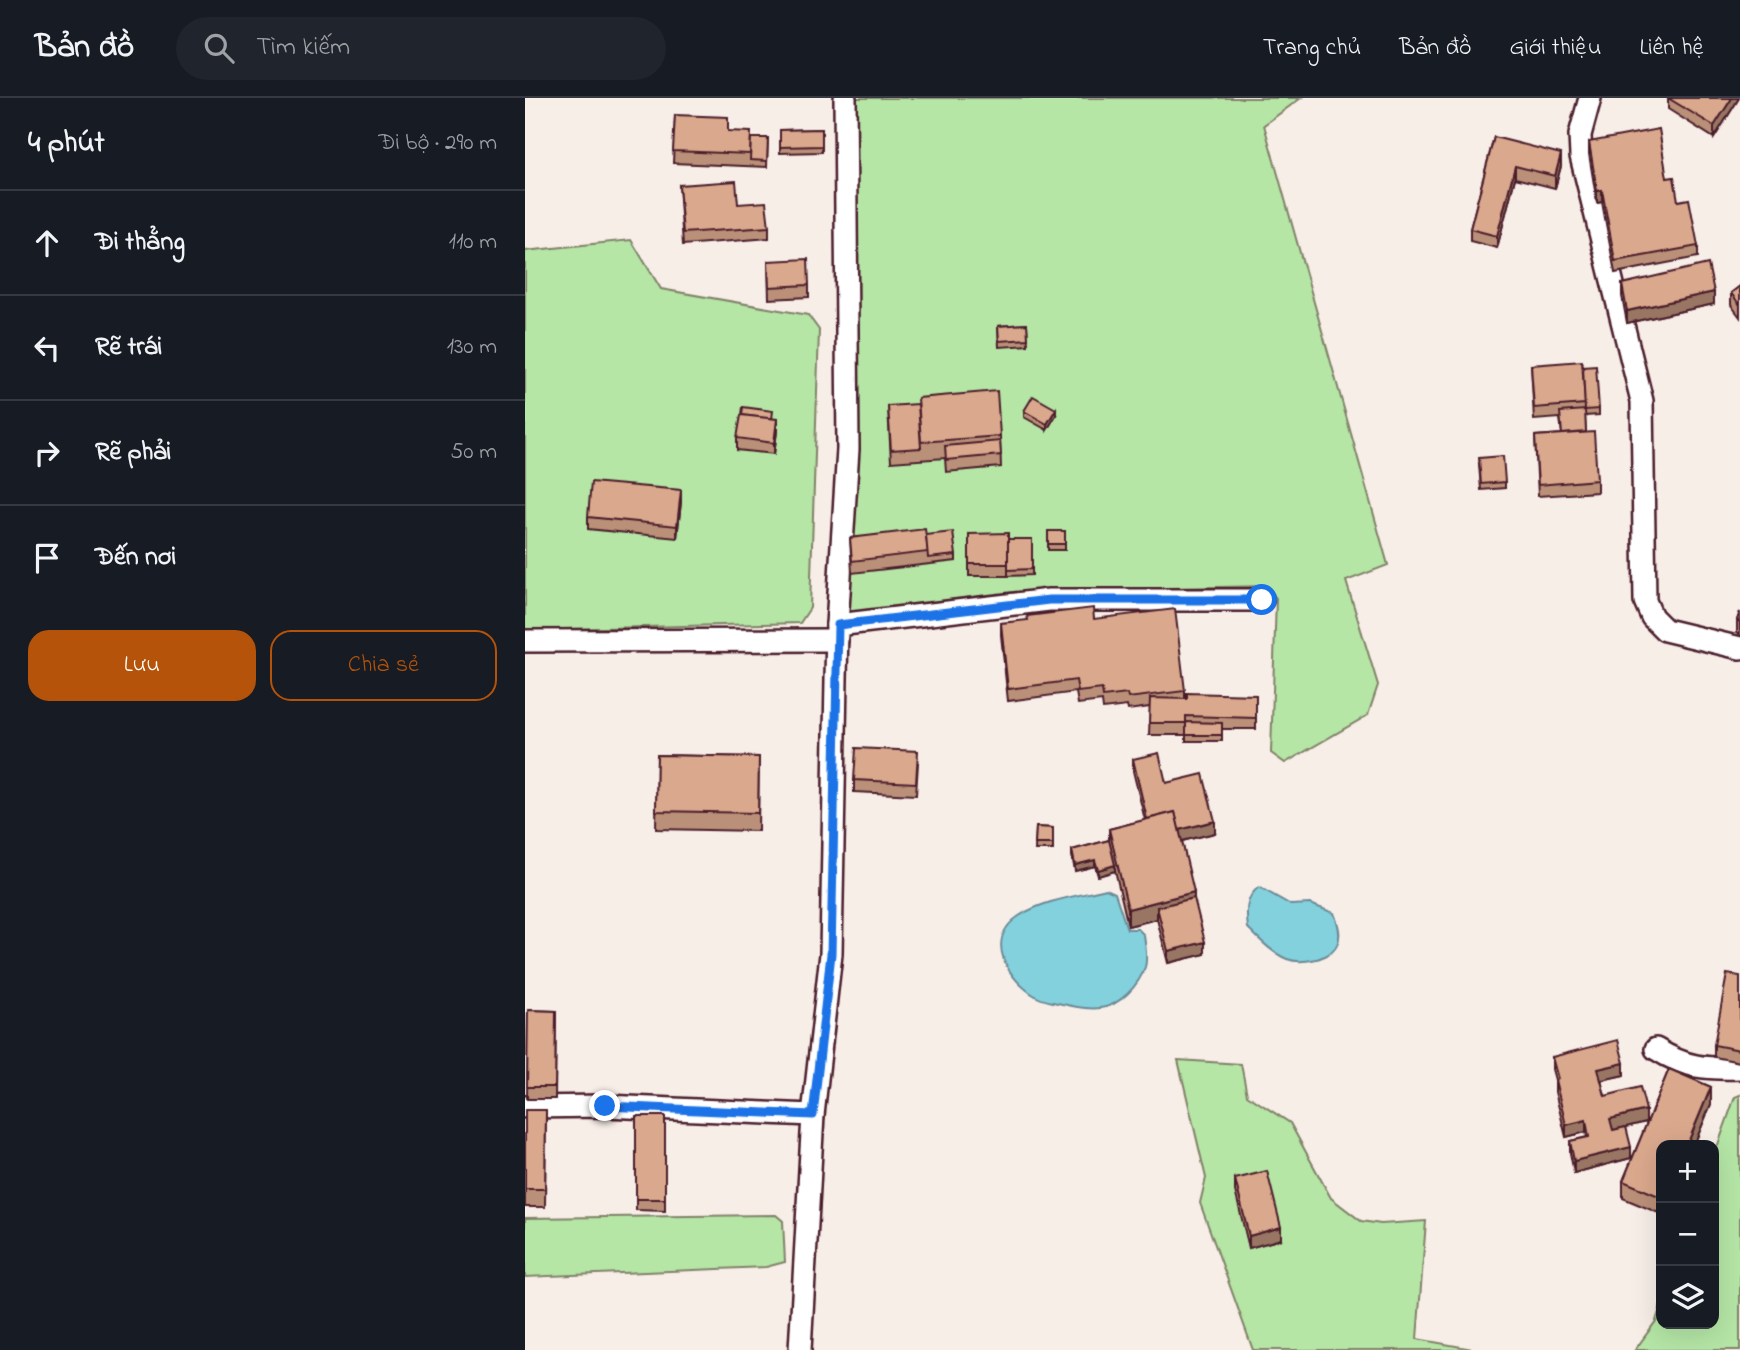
<!DOCTYPE html>
<html lang="vi">
<meta charset="utf-8">
<style>
:root{--surface:#171b24;--page:#20242c;--text:#f1f3f6;--muted:#9ea1a6;--line:#363941;--accent:#b45309}
body{margin:0;font-family:"Indie Flower",sans-serif;background:var(--page);color:var(--text)}
.controls{position:absolute;right:21px;bottom:21px;display:grid;overflow:hidden;border-radius:14px;box-shadow:0 7px 28px #0002}
.controls button{width:63px;height:63px;display:grid;place-items:center;padding:0;border:0;border-bottom:2px solid var(--line);background:var(--surface);color:var(--text);font:35px sans-serif}
.stop{position:absolute;width:21px;height:21px;margin:-16px;border:5px solid #1a73e8;border-radius:50%;background:#fff}
.stop.end{background:#1a73e8;border-color:#fff;box-shadow:0 2px 7px #0008}
.list{margin:0;padding:0;list-style:none}
h2{display:flex;justify-content:space-between;align-items:center;height:91px;margin:0;padding:0 28px;font-size:30px}
h2 small{font-size:23px;font-weight:400;color:var(--muted)}
.list li{display:grid;grid-template-columns:46px 1fr auto;gap:21px;align-items:center;box-sizing:border-box;height:105px;padding:0 28px;border-top:2px solid var(--line)}
.list b{display:block;font-size:26px;white-space:nowrap}
.list em{font-size:23px;font-style:normal;color:var(--muted)}
.actions{display:flex;gap:14px;padding:21px 28px}
.actions a{flex:1;padding:16px 0;border:2px solid var(--accent);border-radius:21px;text-align:center;font-size:24px;color:var(--accent)}
.actions .main{background:var(--accent);color:#fff}
.icon{flex:none;width:38px;height:38px;fill:none;stroke:currentColor;stroke-width:2;stroke-linecap:round;stroke-linejoin:round}
.map{position:relative;flex:none;width:1215px;height:1252px;overflow:hidden}
header{display:flex;align-items:center;gap:42px;box-sizing:border-box;height:98px;padding:0 35px;background:var(--surface);border-bottom:2px solid var(--line)}
header strong{font-size:33px}
nav{display:flex;gap:38px;margin-inline-start:auto;font-size:24px}
.search{width:490px;height:63px;background:var(--page);display:flex;align-items:center;gap:18px;box-sizing:border-box;padding:0 24px;border-radius:38px;color:var(--muted);font-size:26px}
main{display:flex}
aside{flex:1;background:var(--surface)}
.map>svg:first-child{display:block}
.green{fill:#b5e6a6;stroke:#808268;stroke-width:2}
.water{fill:#82d1dd;stroke:#6c8a96;stroke-width:2}
.lines{fill:none;stroke-linecap:round;stroke-linejoin:round}
.street-casing{stroke:#4a1f2b;stroke-width:26}
.street{stroke:#fff;stroke-width:21}
.wall{fill:#bb9079;stroke:#4a1f2b;stroke-width:2}
.shaded-wall{fill:#997663;stroke:#4a1f2b;stroke-width:2}
.building{fill:#daa88d;stroke:#4a1f2b;stroke-width:2}
.route{stroke:#1a73e8;stroke-width:9}
</style>
<header>
<strong>Bản đồ</strong>
<div class="search"><svg class="icon" aria-label="search" viewBox="0 0 24 24"><circle cx="10" cy="10" r="6"/><path d="M15 15l6 6"/></svg>Tìm kiếm</div>
<nav><a>Trang chủ</a><a>Bản đồ</a><a>Giới thiệu</a><a>Liên hệ</a></nav>
</header>
<main>
<aside>
<h2>4 phút<small>Đi bộ · 290 m</small></h2>
<ul class="list">
<li><svg class="icon" aria-label="ahead" viewBox="0 0 24 24"><path d="M12 20V5M6 11l6-6 6 6"/></svg><div><b>Đi thẳng</b></div><em>110 m</em></li>
<li><svg class="icon" aria-label="left" viewBox="0 0 24 24"><path d="M17 20v-9H6M10 6l-5 5 5 5"/></svg><div><b>Rẽ trái</b></div><em>130 m</em></li>
<li><svg class="icon" aria-label="right" viewBox="0 0 24 24"><path d="M7 20v-9h11M14 6l5 5-5 5"/></svg><div><b>Rẽ phải</b></div><em>50 m</em></li>
<li><svg class="icon" aria-label="arrive" viewBox="0 0 24 24"><path d="M6 21V4h12l-3 4 3 4H6"/></svg><div><b>Đến nơi</b></div></li>
</ul>
<div class="actions"><a class="main">Lưu</a><a>Chia sẻ</a></div>
</aside>
<div class="map">
<svg width="1215" height="1252" viewBox="0 0 1215 1252">
<rect width="100%" height="100%" fill="#f8eee8"/>
<filter id="ink" filterUnits="userSpaceOnUse"><feTurbulence type="fractalNoise" baseFrequency=".0143" numOctaves="2"/><feDisplacementMap in="SourceGraphic" scale="14" xChannelSelector="R" yChannelSelector="G"/><feConvolveMatrix kernelMatrix="1 2 1 2 8 2 1 2 1" color-interpolation-filters="sRGB"/></filter>
<g filter="url(#ink)">
<g class="green">
<polygon points="327,0 776,0 739,27 863,467 821,483 853,587 843,617 760,665 746,655 751,500 741,488 591,491 318,519"/>
<polygon points="106,142 136,191 283,217 294,232 285,510 275,525 0,532 0,153"/>
<polygon points="653,962 716,966 722,997 765,1025 806,1100 836,1123 856,1126 901,1123 892,1241 953,1252 728,1252 675,1105 681,1080"/>
<polygon points="1215,997 1215,1252 1110,1252 1131,1223 1136,1207 1136,1226 1189,1226 1189,1058 1210,999"/>
<polygon points="251,1117 258,1123 260,1164 241,1169 0,1179 0,1120"/>
</g>
<g class="water">
<path d="M 734,789 L 766,807 L 785,806 L 809,815 C 813,825 817,837 812,847 C 805,862 775,866 762,861 C 747,855 734,841 723,830 C 721,815 720,799 734,789 Z"/>
<path d="M 581,791 L 590,795 L 602,831 L 613,831 L 619,837 C 620,846 623,860 620,869 C 614,887 595,908 575,910 C 563,912 548,908 537,906 C 529,904 519,903 512,899 C 483,882 458,842 494,818 C 519,802 553,798 581,791 Z"/>
</g>
<g class="lines">
<defs>
<g id="street">
<polyline points="1065,0 1055,37 1056,58 1117,303 1120,503 1127,519 1140,532 1215,550"/>
<polyline points="312,527 524,502 737,502"/>
<polyline points="0,543 312,542"/>
<path d="M 1131,951 C 1161,970 1180,971 1215,970"/>
<polyline points="0,1009 80,1008 288,1017"/>
<polyline points="275,1252 288,1017 306,856 312,527 323,351 320,0"/>
</g>
</defs>
<use href="#street" class="street-casing"/>
<use href="#street" class="street"/>
</g>
<g class="wall">
<polygon points="1143,0 1214,0 1189,40 1143,11"/>
<polygon points="150,17 226,40 243,40 242,69 148,65"/>
<polygon points="297,31 297,54 255,55 255,32"/>
<polygon points="969,39 1036,68 1030,90 990,80 972,150 945,143 945,131"/>
<polygon points="1064,44 1142,80 1173,148 1173,159 1090,175 1077,104 1072,105 1064,56"/>
<polygon points="154,87 213,106 244,129 244,140 158,147"/>
<polygon points="243,163 284,187 284,199 244,201"/>
<polygon points="1097,186 1189,206 1102,225 1097,198"/>
<polygon points="1215,188 1215,219 1206,207 1206,195"/>
<polygon points="502,226 503,247 474,249 473,228"/>
<polygon points="1006,267 1058,269 1074,311 1074,317 1060,318 1061,334 1072,382 1072,394 1013,398 1010,338 1037,336 1035,320 1009,322"/>
<polygon points="363,308 475,338 476,369 421,374 420,360 366,364"/>
<polygon points="499,313 531,317 522,332 499,319"/>
<polygon points="248,321 252,333 249,356 212,352 212,340"/>
<polygon points="954,366 980,384 980,390 956,392"/>
<polygon points="156,404 152,440 63,431 63,419"/>
<rect x="523" y="433" width="17" height="19"/>
<polygon points="444,436 483,441 507,441 507,477 483,478 483,472 483,478 444,478"/>
<polygon points="401,437 431,457 431,463 327,475 325,440"/>
<polygon points="1215,514 1215,536 1212,534 1212,522"/>
<polygon points="569,521 660,593 660,601 731,597 731,631 697,631 697,643 661,643 661,637 624,637 625,609 603,612 602,608 578,611 577,603 553,606 551,594 483,603 476,537 476,525"/>
<polygon points="132,657 234,659 233,733 131,731"/>
<polygon points="608,661 641,685 690,735 657,743 680,856 643,865 632,821 603,828 590,772 590,773 573,778 570,768 550,773 547,758 547,752 584,742 584,731 620,722 608,673"/>
<polygon points="393,665 391,697 329,694 329,682"/>
<polygon points="511,729 528,730 528,752 510,752"/>
<polygon points="1215,878 1215,964 1189,959 1189,947"/>
<polygon points="3,912 31,913 30,1001 2,1001"/>
<polygon points="1027,959 1099,977 1076,982 1080,998 1121,1024 1101,1029 1106,1060 1049,1075 1045,1055 1045,1043 1062,1039 1061,1034 1041,1039 1030,994 1030,982 1027,971"/>
<polygon points="1144,971 1186,989 1186,1006 1169,1047 1136,1047 1136,1116 1098,1100 1098,1083"/>
<polygon points="0,1012 21,1012 20,1109 0,1109"/>
<polygon points="111,1018 140,1018 140,1113 111,1112"/>
<polygon points="710,1081 756,1141 724,1150 710,1093"/>
</g>
<g class="shaded-wall">
<polygon points="1207,0 1214,0 1189,40 1189,28"/>
<polygon points="1036,56 1036,68 1030,90 1030,78"/>
<polygon points="990,68 990,80 972,150 972,138"/>
<polygon points="1077,92 1077,104 1072,105 1072,93"/>
<polygon points="1189,194 1189,206 1102,225 1102,213"/>
<polygon points="531,311 531,317 522,332 522,326"/>
<polygon points="252,321 252,333 249,356 249,345"/>
<polygon points="156,392 156,404 152,440 152,428"/>
<polygon points="690,723 690,735 653,744 653,732"/>
<polygon points="570,762 570,768 550,773 550,767"/>
<polygon points="590,767 590,773 573,778 573,772"/>
<polygon points="669,794 669,811 632,809 632,821 603,828 603,811"/>
<polygon points="680,844 680,856 643,865 643,853"/>
<polygon points="1099,965 1099,977 1073,983 1073,971"/>
<polygon points="1186,989 1186,1006 1169,1047 1162,1047"/>
<polygon points="1121,1012 1121,1024 1085,1033 1085,1021"/>
<polygon points="1061,1022 1061,1034 1041,1039 1041,1027"/>
<polygon points="1106,1049 1106,1060 1049,1075 1049,1063"/>
<polygon points="756,1129 756,1141 724,1150 724,1138"/>
</g>
<g class="building">
<polygon points="1143,0 1207,0 1189,28"/>
<polygon points="150,17 203,19 203,33 226,34 225,56 148,53"/>
<polygon points="297,31 297,48 255,49 255,32"/>
<polygon points="1134,31 1142,80 1149,79 1153,103 1164,101 1173,148 1090,163 1077,92 1072,93 1064,44"/>
<polygon points="969,39 1036,56 1030,78 990,68 972,138 945,131"/>
<polygon points="226,40 243,40 242,63 225,62"/>
<polygon points="211,83 213,106 241,104 244,129 158,135 154,87"/>
<polygon points="283,161 284,187 244,189 243,163"/>
<polygon points="1183,166 1189,194 1102,213 1097,186"/>
<polygon points="1215,188 1215,207 1206,195"/>
<polygon points="502,226 503,241 474,243 473,228"/>
<polygon points="1057,263 1060,306 1009,310 1006,267"/>
<polygon points="1071,268 1074,311 1060,312 1058,269"/>
<polygon points="472,293 475,338 396,344 393,300"/>
<polygon points="508,298 531,311 522,326 499,313"/>
<polygon points="393,306 396,350 366,352 363,308"/>
<polygon points="218,309 248,313 247,321 217,317"/>
<polygon points="1060,312 1061,334 1037,336 1035,314"/>
<polygon points="216,317 252,321 249,345 212,340"/>
<polygon points="1069,334 1072,382 1013,387 1010,338"/>
<polygon points="475,343 476,357 421,362 420,348"/>
<polygon points="978,358 980,384 956,386 954,360"/>
<polygon points="66,384 156,392 152,428 63,419"/>
<polygon points="400,431 403,454 327,463 325,440"/>
<rect x="523" y="433" width="17" height="13"/>
<polygon points="428,434 431,457 403,460 401,437"/>
<polygon points="483,435 483,466 444,466 444,436"/>
<polygon points="483,441 507,441 507,471 483,472"/>
<polygon points="568,510 569,521 650,511 660,593 603,600 602,596 578,599 577,591 553,594 551,582 483,591 476,525 503,522 502,518"/>
<polygon points="1215,514 1215,524 1212,522"/>
<polygon points="662,595 731,597 731,620 661,618 661,625 624,625 625,600 662,601"/>
<polygon points="661,624 697,625 697,637 661,637"/>
<polygon points="331,650 393,653 391,685 329,682"/>
<polygon points="634,655 641,685 678,676 690,723 654,732 650,714 622,721 608,661"/>
<polygon points="132,657 234,659 233,715 131,713"/>
<polygon points="650,714 669,794 603,811 584,731"/>
<polygon points="511,729 528,730 528,746 510,746"/>
<polygon points="584,742 590,767 573,772 570,762 550,767 547,752"/>
<polygon points="669,800 680,844 643,853 632,809"/>
<polygon points="1202,876 1215,878 1215,952 1189,947"/>
<polygon points="3,912 31,913 30,989 2,989"/>
<polygon points="1093,942 1099,965 1073,971 1080,998 1115,989 1121,1012 1085,1021 1088,1032 1101,1029 1106,1049 1049,1063 1045,1043 1064,1039 1061,1022 1041,1027 1030,982 1033,981 1027,959"/>
<polygon points="1144,971 1186,989 1162,1047 1136,1047 1136,1099 1098,1083"/>
<polygon points="0,1012 21,1012 20,1091 0,1091"/>
<rect x="111" y="1018" width="29" height="83"/>
<polygon points="742,1073 756,1129 724,1138 710,1081"/>
</g>
</g>
<g class="lines" filter="url(#ink)">
<polyline class="route" points="80,1008 288,1017 306,856 313,527 524,502 737,502"/>
</g>
</svg>
<div class="controls">
<button>+</button>
<button>−</button>
<button><svg class="icon" aria-label="layers" viewBox="0 0 24 24"><path d="M12 4l9 5-9 5-9-5zM3 14l9 5 9-5"/></svg></button>
</div>
<div class="stop" style="left:737px;top:502px"></div>
<div class="stop end" style="left:80px;top:1008px"></div>
</div>
</main>
